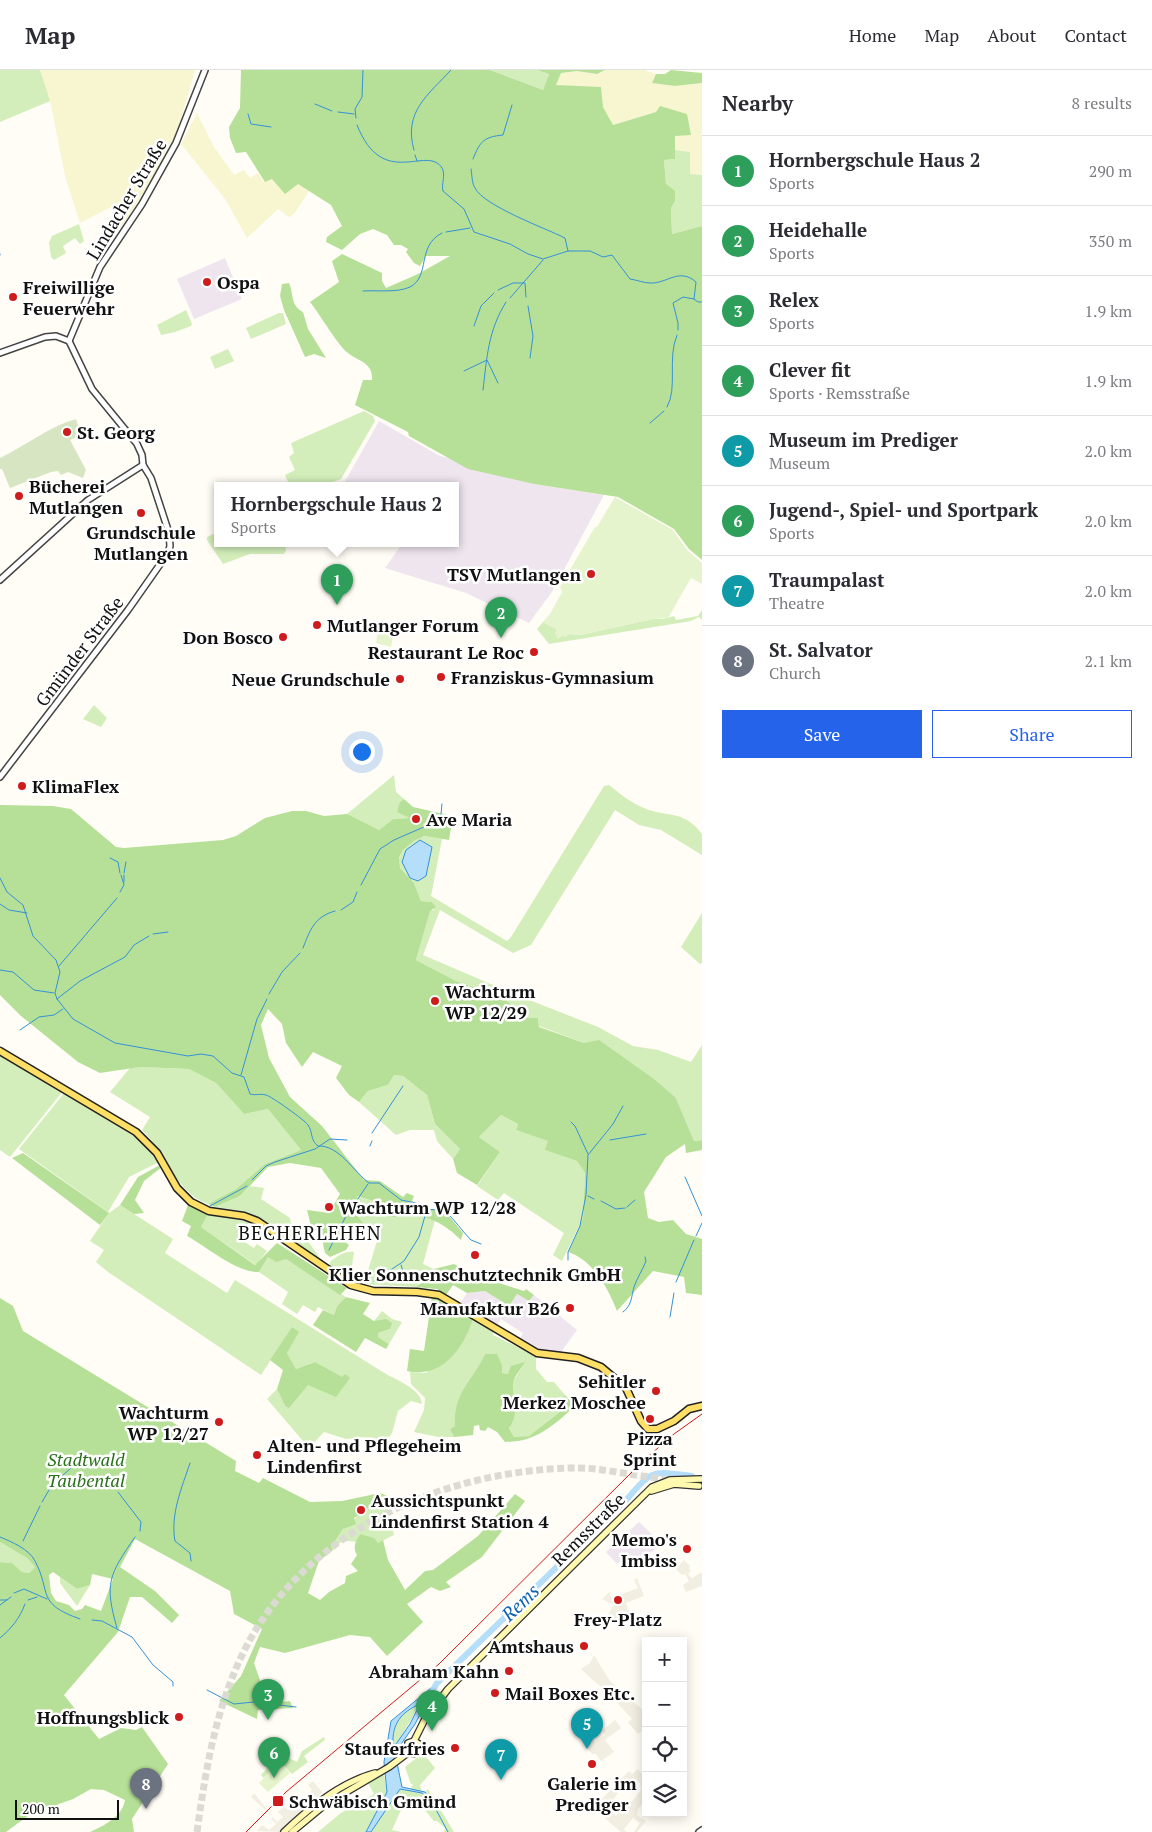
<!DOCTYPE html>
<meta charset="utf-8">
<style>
:root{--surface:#fff;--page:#f7f7f7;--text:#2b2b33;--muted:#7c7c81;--line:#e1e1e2;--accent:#2563eb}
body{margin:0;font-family:"PT Serif",serif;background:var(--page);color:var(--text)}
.controls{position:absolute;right:15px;bottom:15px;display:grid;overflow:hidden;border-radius:0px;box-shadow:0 2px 12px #0003}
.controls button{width:45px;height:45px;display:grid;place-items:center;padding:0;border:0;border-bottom:1px solid var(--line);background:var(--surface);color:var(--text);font:25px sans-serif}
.scale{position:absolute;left:15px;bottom:12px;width:104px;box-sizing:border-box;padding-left:5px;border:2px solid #111;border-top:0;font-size:14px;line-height:18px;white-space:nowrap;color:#111;-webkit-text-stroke:4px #fff;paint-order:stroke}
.you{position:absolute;left:361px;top:681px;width:18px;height:18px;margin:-12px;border:4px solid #fff;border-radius:50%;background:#1a73e8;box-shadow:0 0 0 8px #1a73e833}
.badge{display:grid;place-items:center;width:32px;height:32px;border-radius:50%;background:var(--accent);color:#fff;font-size:16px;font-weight:700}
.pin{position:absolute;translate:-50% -41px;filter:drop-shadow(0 1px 2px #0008)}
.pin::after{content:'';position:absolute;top:26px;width:18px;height:15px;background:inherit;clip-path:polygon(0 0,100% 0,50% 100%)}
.popup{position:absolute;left:214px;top:412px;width:245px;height:65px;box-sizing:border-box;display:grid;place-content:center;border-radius:0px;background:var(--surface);filter:drop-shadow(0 1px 4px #0005);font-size:16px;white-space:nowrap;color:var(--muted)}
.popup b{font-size:19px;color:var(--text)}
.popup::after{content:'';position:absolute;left:50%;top:100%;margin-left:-10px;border:10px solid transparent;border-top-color:var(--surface)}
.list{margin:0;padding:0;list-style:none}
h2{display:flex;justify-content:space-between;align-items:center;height:65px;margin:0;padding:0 20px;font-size:21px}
h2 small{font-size:16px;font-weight:400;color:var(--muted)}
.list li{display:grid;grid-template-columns:32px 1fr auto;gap:15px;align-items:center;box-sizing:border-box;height:70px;padding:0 20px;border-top:1px solid var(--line)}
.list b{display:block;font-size:19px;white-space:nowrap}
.list p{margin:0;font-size:16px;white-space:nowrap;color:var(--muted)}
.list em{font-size:16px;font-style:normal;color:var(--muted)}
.actions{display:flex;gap:10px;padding:15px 20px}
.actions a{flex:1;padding:11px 0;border:1px solid var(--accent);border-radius:0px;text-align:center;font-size:18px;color:var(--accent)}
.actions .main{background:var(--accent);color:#fff}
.icon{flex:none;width:28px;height:28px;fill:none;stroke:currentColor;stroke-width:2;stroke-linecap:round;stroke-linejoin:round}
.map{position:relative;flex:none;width:702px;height:1762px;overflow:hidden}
header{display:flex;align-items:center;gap:30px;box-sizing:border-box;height:70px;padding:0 25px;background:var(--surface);border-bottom:1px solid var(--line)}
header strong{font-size:24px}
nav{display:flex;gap:28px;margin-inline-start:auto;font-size:18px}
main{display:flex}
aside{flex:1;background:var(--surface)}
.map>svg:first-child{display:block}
.industrial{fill:#efe5ef}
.farmland{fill:#f8f6d1}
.green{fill:#d3eeba}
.forest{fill:#b6e097;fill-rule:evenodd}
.cemetery{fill:#d8e5c2}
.pitch{fill:#e5f4cc}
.plaza{fill:#f2eee1;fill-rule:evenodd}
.water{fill:#b5defb;stroke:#3591d8;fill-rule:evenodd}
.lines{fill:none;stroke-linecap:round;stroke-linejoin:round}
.stream{stroke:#3591d8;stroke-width:1}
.river{stroke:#b5defb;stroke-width:6}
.trunk-tunnel{stroke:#dbdad3;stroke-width:7;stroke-dasharray:7 3.5;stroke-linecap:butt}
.tertiary-casing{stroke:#444;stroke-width:8}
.secondary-casing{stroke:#333;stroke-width:8}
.primary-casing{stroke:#222;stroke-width:9}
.tertiary{stroke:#fff;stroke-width:5}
.secondary{stroke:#fff9b0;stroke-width:5.5}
.primary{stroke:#ffdf65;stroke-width:6}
.rail{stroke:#ce1c1d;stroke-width:1}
.poi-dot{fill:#ce1c1d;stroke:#fff;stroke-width:2}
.labels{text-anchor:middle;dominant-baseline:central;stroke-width:5;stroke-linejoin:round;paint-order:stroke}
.street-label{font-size:18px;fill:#111;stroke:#fff}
.poi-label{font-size:18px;font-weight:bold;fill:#111;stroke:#fff;text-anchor:start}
.park-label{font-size:18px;font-style:italic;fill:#29701a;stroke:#fff}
.neighbourhood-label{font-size:19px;letter-spacing:1px;fill:#111;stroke:#fff}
.water-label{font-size:19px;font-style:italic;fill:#0e63af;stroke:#fff}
</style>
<header>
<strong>Map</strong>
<nav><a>Home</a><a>Map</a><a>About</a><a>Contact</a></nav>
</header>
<main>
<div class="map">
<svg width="702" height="1762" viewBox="0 0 702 1762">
<rect width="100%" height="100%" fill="#fffdf5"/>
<g class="industrial">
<polygon points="225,188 242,229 194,249 177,209"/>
<polygon points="379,351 438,385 534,414 604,425 552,522 529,553 466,523 385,498 402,474 456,474 456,416 343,415"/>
<polygon points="485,1221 509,1236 517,1224 529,1231 534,1225 577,1260 561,1282 548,1282 537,1278 520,1269 523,1263 501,1249 496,1257 459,1235 467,1223"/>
<polygon points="639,1452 662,1474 632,1498 625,1488 617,1494 606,1482"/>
</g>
<g class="farmland">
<polygon points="40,0 195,0 174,72 121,159 111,137 80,153 65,106 51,35 46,23"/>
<polygon points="605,0 644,0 656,4 652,13 675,16 702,13 702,105 689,104 690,82 675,80 675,66 656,42 613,55 603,37 556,15 561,3 577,1 597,4"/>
<polygon points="197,43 214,77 234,105 244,100 250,108 258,103 264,112 272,109 298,114 309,121 294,144 289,147 278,139 247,168 225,129 181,74"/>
</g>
<g class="green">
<polygon points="0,0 40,0 50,31 0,52"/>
<polygon points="490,0 537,0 549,4 543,20"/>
<polygon points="675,80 690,82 690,104 702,105 702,156 672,164 671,138 675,131 666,114 664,90 675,89"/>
<polygon points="79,154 84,171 80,174 75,168 63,176 66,183 54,190 51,187 49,173 52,166"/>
<polygon points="186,240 192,254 191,256 175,262 161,265 157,255"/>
<polygon points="279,243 283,243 286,254 251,269 246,258"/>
<polygon points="228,279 234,291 215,299 210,287"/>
<polygon points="364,341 373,346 375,351 341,409 322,416 310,416 308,413 301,416 290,416 285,405 295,400 289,387 294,383 291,373"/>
<polygon points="218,462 218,474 285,474 286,480 284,484 250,484 223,494 207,470 207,467"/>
<polygon points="702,540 702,550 699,547 691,551 549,574 537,559 543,552 557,559 560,567 569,564 580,565 653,549 663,549 674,546 676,550 698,546"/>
<polygon points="94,635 107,648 101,657 83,649"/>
<path d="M 394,705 L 396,722 L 404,729 L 400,732 L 412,748 L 393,749 L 379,760 C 369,755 355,751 347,744 Z"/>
<path d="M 609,715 C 620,724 630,732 644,738 C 668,748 683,739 702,764 L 702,785 L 661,760 L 639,755 L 615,740 L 531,875 L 513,883 L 440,840 L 423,885 L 519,926 L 598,957 L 633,976 L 658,980 L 691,992 L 702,975 L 702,1070 L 694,1071 L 676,1028 L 584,973 L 539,956 L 538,948 L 529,948 L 502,927 L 456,911 L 416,890 L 430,840 L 434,840 L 432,832 L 421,831 L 414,813 L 400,798 L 399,789 L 403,780 L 414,771 L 424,766 L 442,769 L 431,826 L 507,871 L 511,867 L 604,716 Z"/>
<polygon points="702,843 702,893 700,894 681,877"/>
<polygon points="0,984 63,1021 10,1087 0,1080"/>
<path d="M 140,997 L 189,999 L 216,1013 L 244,1044 L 268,1039 L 301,1080 L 265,1094 L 236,1119 L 208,1134 C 175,1122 166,1083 142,1060 L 150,1047 L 110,1022 L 130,998 Z"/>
<polygon points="394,1005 403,1006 427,1025 435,1054 460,1079 453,1089 437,1071 434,1060 410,1060 396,1065 359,1032 368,1021 388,1015"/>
<path d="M 65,1022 C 98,1042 138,1059 159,1092 L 129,1107 L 108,1142 L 19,1079 Z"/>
<polygon points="501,1045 518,1054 516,1060 549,1071 546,1080 577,1091 585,1103 583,1148 562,1191 553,1185 564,1163 504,1123 498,1130 477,1116 500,1082 479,1067"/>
<polygon points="250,1116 264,1118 261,1129 290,1148 294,1168 303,1174 307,1170 323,1192 261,1149 248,1142 215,1137 240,1126"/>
<path d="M 356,1126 L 389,1136 L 388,1146 L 397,1147 L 402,1143 L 417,1144 L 435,1150 L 423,1194 L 434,1199 L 427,1211 L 416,1217 L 363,1214 L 330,1197 L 330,1192 C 338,1186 344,1181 354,1182 L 351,1202 L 367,1204 L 377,1171 L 374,1163 L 363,1158 L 365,1155 L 356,1144 Z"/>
<path d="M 120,1135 L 173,1169 L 165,1183 L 227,1223 L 235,1210 L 386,1304 C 397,1310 422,1320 422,1334 L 411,1331 L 398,1341 L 392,1363 L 385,1372 L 365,1375 L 364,1367 L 346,1369 L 324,1362 L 309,1378 L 267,1329 L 277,1319 L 285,1336 L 308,1315 L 342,1308 L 315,1292 L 296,1299 L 287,1283 L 296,1265 L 292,1257 L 261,1305 L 108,1202 L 96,1192 L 104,1180 L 90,1171 L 109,1143 Z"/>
<polygon points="208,1144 249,1152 240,1169 254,1178 257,1174 267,1181 256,1195 201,1157"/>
<polygon points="268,1187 286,1189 346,1227 337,1236 334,1245 318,1237 315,1242 303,1235 297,1244 282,1234 288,1222 259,1202"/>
<polygon points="382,1241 392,1249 402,1252 389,1274 378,1267 378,1263 390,1259 374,1251"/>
<path d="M 474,1248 L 493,1260 L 493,1265 L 536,1286 L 536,1299 L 547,1312 L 554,1312 L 565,1325 L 560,1329 L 566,1337 L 529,1366 L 514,1367 L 509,1357 L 513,1312 L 524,1293 L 508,1304 L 501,1303 L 502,1295 L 491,1285 L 485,1284 C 472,1310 453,1324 456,1356 L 450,1359 L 454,1367 L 438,1367 L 414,1362 L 424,1340 L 425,1328 L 411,1314 L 410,1302 L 426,1303 L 467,1265 L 470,1254 Z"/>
<polygon points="385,1433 394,1465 378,1473 360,1464 356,1472 343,1470 333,1480 331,1477 343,1459 367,1438 378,1440"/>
<polygon points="0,1472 27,1488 35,1497 29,1503 22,1502 12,1493 0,1492"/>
<polygon points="60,1507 77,1519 90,1515 77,1536 60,1513"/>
<path d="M 421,1634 L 396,1674 L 393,1675 C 392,1654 401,1641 421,1634 Z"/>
<path d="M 324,1667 L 325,1670 L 304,1686 L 308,1692 L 292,1704 L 280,1692 L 264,1708 L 261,1705 C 273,1692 279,1681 297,1692 L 302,1681 Z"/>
<polygon points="423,1683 435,1698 420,1715 422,1723 429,1731 430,1728 425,1722 428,1719 454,1762 444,1762 445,1758 437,1751 434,1751 424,1739 408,1735 400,1742 392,1760 401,1762 371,1762 396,1723 401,1719 410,1720 413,1714 411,1714 405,1697"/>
<polygon points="384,1704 387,1722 366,1762 318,1762 341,1743 374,1724 368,1713"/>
</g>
<g class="forest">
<path d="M 241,0 L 490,0 L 543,20 L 549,4 L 537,0 L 605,0 L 597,4 L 577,1 L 561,3 L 556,15 L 601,17 L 603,37 L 613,55 L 656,42 L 660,36 L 687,44 L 691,65 L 675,66 L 675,89 L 664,90 L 666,114 L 675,121 L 675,131 L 671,138 L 672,164 L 702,156 L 702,490 L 689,479 L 674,459 L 618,427 L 534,414 L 468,399 L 409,366 L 408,362 L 355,335 L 363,310 L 372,310 C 373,292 359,292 348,283 C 339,277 319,243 310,232 L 339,212 L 332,191 L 342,184 L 382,203 L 382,211 L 386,218 L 418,204 L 450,186 L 426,186 L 420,196 L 414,193 L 406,182 L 408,179 L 401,175 L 394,175 L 387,165 L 373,159 L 360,164 L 342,180 L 326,172 L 327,167 L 342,156 L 331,135 L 298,114 L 285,124 L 272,109 L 265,112 L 246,82 L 236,83 L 230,68 L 229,57 L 240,38 Z"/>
<polygon points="671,0 702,3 702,13 675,16 652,13 656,4 665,4"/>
<path d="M 289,213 C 294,224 290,235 303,242 L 308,259 L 326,288 L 314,284 L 305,287 L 284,240 L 280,226 L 282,214 Z"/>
<path d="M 404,729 L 413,737 L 453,746 L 449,770 L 424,766 L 414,771 L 403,780 L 399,788 L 400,798 L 414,813 L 421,831 L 432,832 L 436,837 L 430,841 L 416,890 L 456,911 L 502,927 L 529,948 L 538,948 L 539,957 L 584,973 L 599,970 L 654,1009 L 676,1028 L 694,1071 L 702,1070 L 702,1080 L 686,1083 L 685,1074 L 666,1087 L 644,1122 L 648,1148 L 659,1152 L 673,1150 L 686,1164 L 702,1169 L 702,1225 L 686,1223 L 684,1207 L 653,1201 L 617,1241 C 608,1218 593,1190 568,1182 L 583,1148 L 585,1103 L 577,1091 L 545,1080 L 548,1071 L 516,1060 L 518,1054 L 501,1045 L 479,1067 L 500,1082 L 477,1115 L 457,1103 L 453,1089 L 460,1079 L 435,1054 L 427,1025 L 403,1006 L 394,1005 L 388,1015 L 368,1021 L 359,1032 L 349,1025 L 336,1008 L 342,996 L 313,982 L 302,997 L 286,973 L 282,954 L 268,939 L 261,955 L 269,988 L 290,1027 L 322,1056 L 364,1110 L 380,1111 L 403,1127 L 407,1123 L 414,1126 L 412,1131 L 427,1139 L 439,1139 L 449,1146 L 463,1163 L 461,1170 C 444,1153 427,1145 402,1143 L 397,1147 L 388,1147 L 389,1136 L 357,1126 L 356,1144 L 365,1155 L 363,1158 L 356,1153 L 344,1157 L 342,1162 L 347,1165 L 343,1170 L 349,1175 L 346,1180 L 330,1187 L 325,1183 L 322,1169 L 311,1156 L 307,1140 L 329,1143 L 340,1124 L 321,1098 L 290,1093 L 268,1097 L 240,1126 L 215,1137 L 208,1134 L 236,1119 L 265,1094 L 301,1080 L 268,1039 L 244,1044 L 216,1013 L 189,999 L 140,997 L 100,1003 L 78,992 L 21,946 L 0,925 L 0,735 L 53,736 L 71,739 L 116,777 L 124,778 L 223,770 L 236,766 L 265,748 L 292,741 L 306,741 L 324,746 L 347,744 L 379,760 L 393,749 L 410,748 L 397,742 L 400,732 Z"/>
<polygon points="23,1083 109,1143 100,1155 12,1088"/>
<polygon points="158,1096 162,1097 144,1111 135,1130 144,1143 134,1144 120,1135 138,1107"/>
<path d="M 188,1135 L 208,1144 L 201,1157 L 255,1195 L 277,1173 L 347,1218 L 340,1225 L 286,1189 L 276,1192 L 268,1187 L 259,1202 C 237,1203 207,1177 187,1166 L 191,1156 L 182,1151 Z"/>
<polygon points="454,1194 474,1205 524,1221 526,1219 534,1225 529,1231 517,1224 509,1236 485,1221 467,1223 453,1215 446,1225 437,1219 416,1217 427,1210 434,1199"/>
<path d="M 432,1226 L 446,1231 L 474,1248 C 470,1254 470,1260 466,1266 C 454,1290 435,1307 407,1301 L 410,1279 L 424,1281 Z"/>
<polygon points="346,1227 370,1233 363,1244 374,1251 386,1249 392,1253 390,1259 378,1263 378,1267 389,1274 386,1279 365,1268 356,1282 313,1255 323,1240 334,1245 337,1236"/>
<path d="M 0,1228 L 13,1236 L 23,1261 L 236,1391 L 235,1401 L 259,1413 L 263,1408 L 310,1432 L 342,1431 L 380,1423 L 395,1429 L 385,1433 L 378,1440 L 367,1438 L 363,1443 L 354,1448 L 356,1454 L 343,1459 L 331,1477 L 333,1480 L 319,1491 L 308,1523 L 320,1530 L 329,1522 L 345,1513 L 346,1506 L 358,1501 L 351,1494 L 357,1485 C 352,1477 356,1471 360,1464 L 374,1468 L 378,1473 L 383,1470 L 388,1490 L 405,1520 L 425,1501 L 433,1500 L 478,1466 L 515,1424 L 525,1431 L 482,1487 L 446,1512 L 451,1517 L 440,1521 L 431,1517 L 407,1534 L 423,1552 L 387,1586 L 370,1567 L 350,1565 L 285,1583 L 260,1577 L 254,1593 L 263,1619 L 274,1633 L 290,1631 L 293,1638 L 258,1640 L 257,1649 L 219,1631 L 241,1606 L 262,1559 L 234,1544 L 230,1521 L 135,1469 L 120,1497 L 155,1521 L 179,1545 L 172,1553 L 142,1527 L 130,1527 L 118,1562 L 64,1625 L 99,1669 L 121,1658 L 136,1660 L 142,1657 L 168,1694 L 132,1749 L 134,1762 L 90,1762 C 105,1755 122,1747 125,1730 L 104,1720 L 91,1719 L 73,1729 L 48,1738 L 40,1737 L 6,1762 L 0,1762 L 0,1492 L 12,1493 L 22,1502 L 29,1503 L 35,1497 L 27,1488 L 0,1472 ZM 53,1502 L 77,1519 L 90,1515 L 92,1504 L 113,1509 L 101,1541 L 85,1535 L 82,1539 L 75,1541 L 69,1535 L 56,1531 L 51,1523 L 49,1505 Z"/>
<polygon points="292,1257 299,1262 287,1283 296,1299 315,1292 342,1307 345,1304 350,1308 336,1327 308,1315 289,1338 285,1336 277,1319 283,1300 270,1290"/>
<path d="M 485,1284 L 497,1284 L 502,1295 L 502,1303 L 508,1304 L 511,1296 L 525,1292 C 521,1299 514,1306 513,1314 C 512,1330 520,1344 509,1358 L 514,1367 L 529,1366 L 566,1337 L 560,1329 L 565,1325 L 575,1336 C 553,1356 536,1372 505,1372 L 497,1362 L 488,1357 L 485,1361 L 480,1360 L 479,1355 L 474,1356 L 473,1365 L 454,1367 L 450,1359 L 455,1356 C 453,1323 472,1311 485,1284 Z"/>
</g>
<path class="cemetery" d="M 76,349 L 81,365 L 70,370 L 86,400 L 83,408 L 68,402 L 61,405 L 58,401 L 51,402 L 10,418 L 2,399 L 0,399 L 0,388 C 25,376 50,356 76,349 Z"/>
<g class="pitch">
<polygon points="615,427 673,460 687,480 702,493 702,514 691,508 668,548 653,549 580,565 569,564 566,567 563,566 558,569 555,563 557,559 543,552 550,544 562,522 560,517 595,457 597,457"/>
<polygon points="380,551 395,554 391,577 376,573"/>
<polygon points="280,1693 290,1703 268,1722 259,1713"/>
</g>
<g class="plaza">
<polygon points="684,1490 690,1496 689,1498 691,1501 688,1504 692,1508 702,1502 702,1516 686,1522 683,1515 689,1511 685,1504 682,1505 676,1499"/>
<polygon points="637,1508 644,1526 626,1533 629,1541 626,1544 621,1542 618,1549 612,1550 607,1546 614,1535 602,1529 609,1522 612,1528 638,1518 634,1510"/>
<polygon points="594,1585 610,1611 646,1643 646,1661 644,1659 638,1664 628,1652 632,1649 612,1627 581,1599 590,1593"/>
<polygon points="615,1650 621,1658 605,1670 614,1682 601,1691 596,1684 592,1684 580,1668 586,1662 595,1672 605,1665 602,1661"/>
<path d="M 638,1699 L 643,1705 L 646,1703 L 646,1730 L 638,1739 L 637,1745 L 646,1751 L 637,1762 L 634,1762 L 640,1753 L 633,1748 L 624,1759 L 627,1762 L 621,1762 L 593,1738 L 629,1701 L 632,1704 ZM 635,1709 L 640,1713 L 641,1720 L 631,1733 L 629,1732 L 616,1746 L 607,1738 L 621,1719 L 629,1711 Z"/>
<polygon points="313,1711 322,1722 319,1725 320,1730 280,1762 257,1761 262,1755 269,1760 276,1754 271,1749 273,1747 251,1727 254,1723 277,1752 283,1747 278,1742 284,1736 288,1740 312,1720 308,1715"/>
</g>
<g class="water">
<polygon points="420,770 432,777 426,806 418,811 410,808 402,792 406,780"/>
<path d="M 437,1613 L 415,1654 L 395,1683 L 402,1717 L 425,1722 L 433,1733 L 422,1723 L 400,1719 L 371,1762 L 366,1762 L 387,1722 L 384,1692 L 391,1651 ZM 420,1634 L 410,1654 L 396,1674 L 393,1674 C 392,1654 401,1642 420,1634 Z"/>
</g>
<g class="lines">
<g class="stream">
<polyline points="315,34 332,41"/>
<polyline points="338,42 354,44"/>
<polyline points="248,44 251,54 271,57"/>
<polyline points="356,48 355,39 362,27 363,0"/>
<path d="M 357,55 C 383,121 427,74 442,98 C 446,105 441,114 443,121 L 464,139 L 474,162 L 510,174 L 528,184 L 543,189 L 568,181 L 590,181 L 603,187 L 612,185 L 630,209 C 637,210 644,213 650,213 C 667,214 679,197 696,212 L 694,229 L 698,232 L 702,232"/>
<path d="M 414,80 C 403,42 428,25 451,0"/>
<polyline points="415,85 417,91"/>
<path d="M 473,89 C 480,71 484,67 503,65 L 512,35"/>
<path d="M 471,99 C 472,105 472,114 475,118 C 484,136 545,158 565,168 L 568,181"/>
<polyline points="446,162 470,158"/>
<polyline points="0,184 0,185"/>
<polyline points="498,220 513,213 525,213 526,227"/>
<path d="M 363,221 C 377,220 397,223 410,217 C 431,206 416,176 442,163"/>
<polyline points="510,228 543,190"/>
<polyline points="528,236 533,266 530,288"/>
<polyline points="474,256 481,236 494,223"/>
<polyline points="678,260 678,253 673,233 683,227 694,229"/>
<polyline points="464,301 487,290 498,313"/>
<path d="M 483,320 C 487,287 488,261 506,232"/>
<path d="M 667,337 C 678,318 667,289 677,265"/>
<polyline points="650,353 664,341"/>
<polyline points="437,751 441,744 442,734"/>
<polyline points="110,788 118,792 120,803"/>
<polyline points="124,803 126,792"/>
<path d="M 0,808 L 7,822 L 23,835 L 33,866 L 56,890 L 60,902 L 55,923 L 57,929 L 73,949 L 115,973 L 188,986 L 201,984 L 213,986 L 232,1003 L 244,1007 L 250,1024 C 256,1026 261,1023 266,1025 C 271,1026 306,1051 308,1055 C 313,1062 310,1070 318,1076 C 339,1075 353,1101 369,1113 L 379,1113 L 401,1130 L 416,1133 L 427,1139 L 445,1141 C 455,1150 462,1161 471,1170 L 481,1174"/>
<polyline points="124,812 124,805"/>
<polyline points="361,815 380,779 394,770 433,753"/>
<polyline points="120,822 124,815 121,805"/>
<polyline points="0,834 9,840 27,843"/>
<polyline points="341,840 353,832 357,822"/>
<polyline points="153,864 168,862"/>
<path d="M 303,878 C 310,860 314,847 335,841"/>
<polyline points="59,896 117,828"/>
<polyline points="0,900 13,902 34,920 54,923"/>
<polyline points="269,924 282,902 300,883"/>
<polyline points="57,929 80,911 125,887 134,875 149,866"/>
<polyline points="20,960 39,947 54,945 63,939"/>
<polyline points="241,1005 257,949 267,929"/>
<polyline points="571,1052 575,1056 588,1084"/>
<polyline points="372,1063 403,1016"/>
<polyline points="610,1070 646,1064"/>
<polyline points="370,1076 372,1071"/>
<polyline points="685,1107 702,1146"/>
<polyline points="252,1110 266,1096 275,1092 315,1079 330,1069 347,1070"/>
<polyline points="588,1126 594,1129"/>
<polyline points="601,1131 616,1139 625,1138"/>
<polyline points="210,1136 247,1116"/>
<polyline points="627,1137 635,1130"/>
<polyline points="696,1166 702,1153"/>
<polyline points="329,1180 345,1148 368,1114"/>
<polyline points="568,1190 568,1182 580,1156 586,1125 588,1085 613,1054 623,1036"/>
<polyline points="401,1195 407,1213"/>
<polyline points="374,1211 404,1191 419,1167 427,1139"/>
<polyline points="676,1212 694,1170"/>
<path d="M 623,1242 C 632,1235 631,1228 634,1217 C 637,1208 643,1199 646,1191 L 645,1187"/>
<polyline points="670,1247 674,1223"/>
<path d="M 190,1393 C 182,1417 170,1445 175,1471 L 190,1483 L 191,1491"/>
<polyline points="62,1406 71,1398"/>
<polyline points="118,1422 141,1452 140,1461"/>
<polyline points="42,1432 52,1415 60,1408"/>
<path d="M 0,1467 C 12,1472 29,1479 35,1491 C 52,1523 35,1533 80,1549"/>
<polyline points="23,1471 40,1436"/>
<polyline points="14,1523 24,1519 47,1529"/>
<polyline points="0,1530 7,1530"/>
<polyline points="28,1530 37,1527"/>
<polyline points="0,1535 11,1527"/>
<polyline points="92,1550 102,1551 132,1567 153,1595 173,1612 173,1616"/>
<path d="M 117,1558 C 104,1513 109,1505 135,1467"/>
<path d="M 0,1568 C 11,1559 20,1548 25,1534"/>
<polyline points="207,1620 234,1634 254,1632 296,1637"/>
<polyline points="432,1732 448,1762"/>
</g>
<path class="river" d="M 433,1620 L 437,1613 L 629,1427 C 653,1397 656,1402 692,1406"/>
<path class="trunk-tunnel" d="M 197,1762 C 206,1697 216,1636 246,1577 C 307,1460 444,1401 571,1398 C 595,1397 619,1403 642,1406 C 662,1409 682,1411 702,1414"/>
<defs>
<g id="tertiary">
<polyline points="69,271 100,197 142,134 176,73 205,0"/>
<polyline points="0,283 45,267 56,266 69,271 92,319 137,374 142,385 143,395 151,408 169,463 170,476 168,483 128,540 0,707"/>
<polyline points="0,510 88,430 143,395"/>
<polyline points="699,1762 702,1760"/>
</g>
<g id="secondary">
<polyline points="651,1421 674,1414 699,1416"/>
<polyline points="414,1671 424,1651 448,1619 652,1417 670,1410 701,1409"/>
<polyline points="409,1682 414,1684 419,1680 419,1674 414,1671"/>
<polyline points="409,1682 408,1673 414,1671"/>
<path d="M 284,1762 C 309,1738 341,1712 375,1703"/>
<polyline points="292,1762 326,1734 389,1697 409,1682"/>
</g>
<polyline id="primary" points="0,981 136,1062 157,1083 177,1118 191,1132 209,1141 244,1146 257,1151 351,1215 373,1221 417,1222 439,1225 537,1283 578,1288 601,1297 626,1318 641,1351 648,1359 657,1359 674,1351 689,1339 702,1336"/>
</defs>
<use href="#tertiary" class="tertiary-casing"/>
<use href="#secondary" class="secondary-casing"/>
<use href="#primary" class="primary-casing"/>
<use href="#tertiary" class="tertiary"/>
<use href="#secondary" class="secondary"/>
<use href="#primary" class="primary"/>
<polyline class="rail" points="246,1762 286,1722 439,1594 643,1391 674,1364 702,1344"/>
</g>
<g class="poi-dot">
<circle cx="207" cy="212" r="5"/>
<circle cx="13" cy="227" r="5"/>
<circle cx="67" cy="362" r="5"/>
<circle cx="19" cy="426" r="5"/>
<circle cx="141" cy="443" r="5"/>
<circle cx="591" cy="504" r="5"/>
<circle cx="317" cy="555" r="5"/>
<circle cx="283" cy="567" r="5"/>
<circle cx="534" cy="582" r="5"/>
<circle cx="441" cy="607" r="5"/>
<circle cx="400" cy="609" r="5"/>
<circle cx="22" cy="716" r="5"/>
<circle cx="416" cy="749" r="5"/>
<circle cx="435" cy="931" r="5"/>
<circle cx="329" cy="1137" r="5"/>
<circle cx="475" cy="1185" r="5"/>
<circle cx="570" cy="1238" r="5"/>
<circle cx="656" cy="1321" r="5"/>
<circle cx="650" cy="1349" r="5"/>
<circle cx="219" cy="1352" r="5"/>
<circle cx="257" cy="1385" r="5"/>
<circle cx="361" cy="1440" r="5"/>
<circle cx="687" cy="1479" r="5"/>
<circle cx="618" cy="1530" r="5"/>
<circle cx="584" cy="1576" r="5"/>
<circle cx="509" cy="1601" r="5"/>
<circle cx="495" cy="1623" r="5"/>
<circle cx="179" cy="1647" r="5"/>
<circle cx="455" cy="1678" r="5"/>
<circle cx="592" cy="1694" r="5"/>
<rect x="272" y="1725" width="12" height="12" rx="2.5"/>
</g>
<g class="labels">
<g class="street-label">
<text transform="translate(126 129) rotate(-59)">Lindacher Straße</text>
<text transform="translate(79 581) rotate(-53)">Gmünder Straße</text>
<text transform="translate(588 1459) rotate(-45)">Remsstraße</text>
</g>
<g class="poi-label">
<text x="217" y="212">Ospa</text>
<text x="23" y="217">Freiwillige<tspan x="23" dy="21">Feuerwehr</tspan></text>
<text x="77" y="362">St. Georg</text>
<text x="29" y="416">Bücherei<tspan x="29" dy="21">Mutlangen</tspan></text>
<text x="141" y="462" text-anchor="middle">Grundschule<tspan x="141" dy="21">Mutlangen</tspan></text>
<text x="581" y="504" text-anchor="end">TSV Mutlangen</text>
<text x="327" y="555">Mutlanger Forum</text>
<text x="273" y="567" text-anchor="end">Don Bosco</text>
<text x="524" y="582" text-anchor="end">Restaurant Le Roc</text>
<text x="451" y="607">Franziskus-Gymnasium</text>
<text x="390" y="609" text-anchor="end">Neue Grundschule</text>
<text x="32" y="716">KlimaFlex</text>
<text x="426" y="749">Ave Maria</text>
<text x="445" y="921">Wachturm<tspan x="445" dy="21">WP 12/29</tspan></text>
<text x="339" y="1137">Wachturm WP 12/28</text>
<text x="475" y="1204" text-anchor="middle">Klier Sonnenschutztechnik GmbH</text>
<text x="560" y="1238" text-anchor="end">Manufaktur B26</text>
<text x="646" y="1311" text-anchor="end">Sehitler<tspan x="646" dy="21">Merkez Moschee</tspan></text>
<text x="209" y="1342" text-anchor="end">Wachturm<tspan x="209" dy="21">WP 12/27</tspan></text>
<text x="650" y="1368" text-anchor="middle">Pizza<tspan x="650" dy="21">Sprint</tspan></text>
<text x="267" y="1375">Alten- und Pflegeheim<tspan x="267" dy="21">Lindenfirst</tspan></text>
<text x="371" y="1430">Aussichtspunkt<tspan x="371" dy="21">Lindenfirst Station 4</tspan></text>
<text x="677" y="1469" text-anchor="end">Memo's<tspan x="677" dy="21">Imbiss</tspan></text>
<text x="618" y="1549" text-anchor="middle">Frey-Platz</text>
<text x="574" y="1576" text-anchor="end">Amtshaus</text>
<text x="499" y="1601" text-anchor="end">Abraham Kahn</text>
<text x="505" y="1623">Mail Boxes Etc.</text>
<text x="169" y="1647" text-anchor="end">Hoffnungsblick</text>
<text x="445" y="1678" text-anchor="end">Stauferfries</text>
<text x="592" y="1713" text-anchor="middle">Galerie im<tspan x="592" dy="21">Prediger</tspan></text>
<text x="289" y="1731">Schwäbisch Gmünd</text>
</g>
<g class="park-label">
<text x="86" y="1389">Stadtwald<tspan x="86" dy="21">Taubental</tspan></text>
</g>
<g class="neighbourhood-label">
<text x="310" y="1162">BECHERLEHEN</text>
</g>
<g class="water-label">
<text transform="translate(520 1532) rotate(-44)">Rems</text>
</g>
</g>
</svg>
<div class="controls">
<button>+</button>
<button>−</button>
<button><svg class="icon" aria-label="locate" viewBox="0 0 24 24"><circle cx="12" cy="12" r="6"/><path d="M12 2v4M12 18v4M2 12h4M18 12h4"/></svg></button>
<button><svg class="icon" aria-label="layers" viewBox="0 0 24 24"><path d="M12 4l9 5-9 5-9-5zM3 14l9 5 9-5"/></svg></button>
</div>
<div class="scale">200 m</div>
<div class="you"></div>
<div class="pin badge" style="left:337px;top:535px;background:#2e9e5b">1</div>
<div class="popup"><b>Hornbergschule Haus 2</b>Sports</div>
<div class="pin badge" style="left:501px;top:568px;background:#2e9e5b">2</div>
<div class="pin badge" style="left:268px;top:1650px;background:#2e9e5b">3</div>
<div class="pin badge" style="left:432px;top:1661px;background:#2e9e5b">4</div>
<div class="pin badge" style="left:587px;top:1679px;background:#0f9aa8">5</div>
<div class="pin badge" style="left:274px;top:1708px;background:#2e9e5b">6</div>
<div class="pin badge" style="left:501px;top:1710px;background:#0f9aa8">7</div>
<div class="pin badge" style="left:146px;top:1739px;background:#6b7280">8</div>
</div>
<aside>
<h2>Nearby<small>8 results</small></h2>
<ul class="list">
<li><span class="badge" style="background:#2e9e5b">1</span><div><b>Hornbergschule Haus 2</b><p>Sports</p></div><em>290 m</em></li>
<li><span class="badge" style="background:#2e9e5b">2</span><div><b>Heidehalle</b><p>Sports</p></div><em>350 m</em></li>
<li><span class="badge" style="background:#2e9e5b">3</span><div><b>Relex</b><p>Sports</p></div><em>1.9 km</em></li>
<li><span class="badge" style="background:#2e9e5b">4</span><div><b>Clever fit</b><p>Sports · Remsstraße</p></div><em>1.9 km</em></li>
<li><span class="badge" style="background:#0f9aa8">5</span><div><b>Museum im Prediger</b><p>Museum</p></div><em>2.0 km</em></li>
<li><span class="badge" style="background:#2e9e5b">6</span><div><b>Jugend-, Spiel- und Sportpark</b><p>Sports</p></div><em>2.0 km</em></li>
<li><span class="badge" style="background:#0f9aa8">7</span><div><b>Traumpalast</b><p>Theatre</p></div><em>2.0 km</em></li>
<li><span class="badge" style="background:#6b7280">8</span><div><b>St. Salvator</b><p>Church</p></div><em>2.1 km</em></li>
</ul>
<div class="actions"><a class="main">Save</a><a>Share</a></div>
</aside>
</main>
